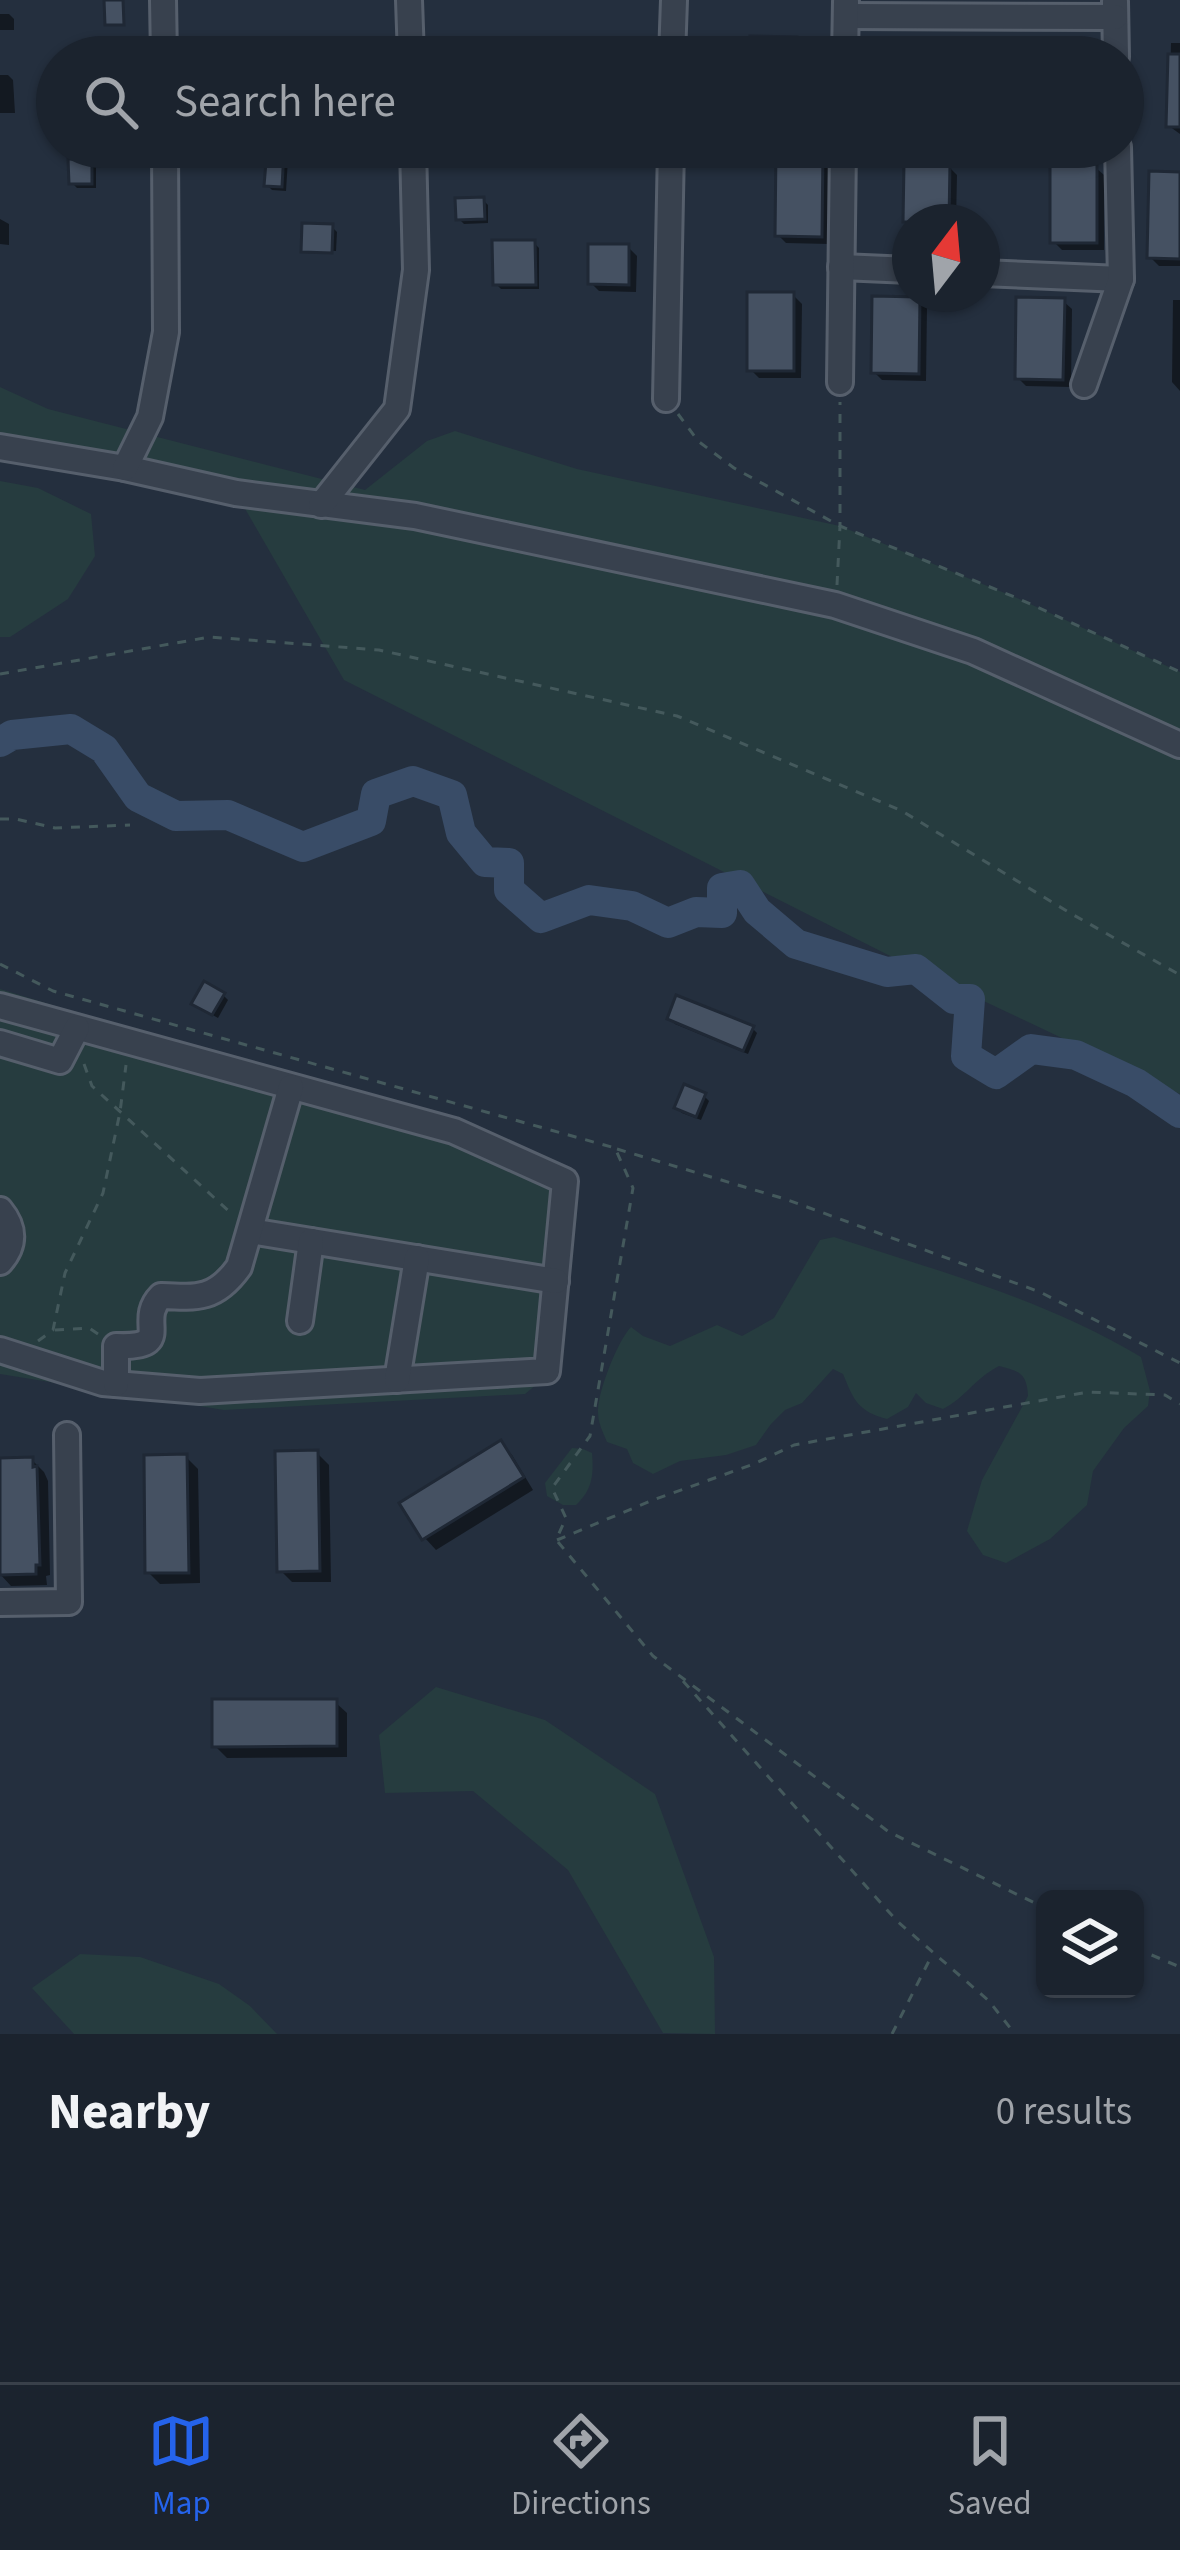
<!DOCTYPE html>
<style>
:root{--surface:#1b232e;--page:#242b36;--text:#f1f3f6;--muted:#a0a4aa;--line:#39404a;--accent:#2563eb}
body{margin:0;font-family:"Source Sans 3",sans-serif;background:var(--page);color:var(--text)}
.controls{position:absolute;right:36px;bottom:36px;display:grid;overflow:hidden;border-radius:18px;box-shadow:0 3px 9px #0004}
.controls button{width:108px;height:108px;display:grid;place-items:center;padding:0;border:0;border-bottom:3px solid var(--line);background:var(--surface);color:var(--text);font:60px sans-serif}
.compass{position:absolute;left:892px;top:204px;width:108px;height:108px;border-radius:50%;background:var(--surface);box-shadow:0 3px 9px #0004;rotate:16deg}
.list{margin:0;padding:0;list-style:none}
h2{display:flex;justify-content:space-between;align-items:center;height:156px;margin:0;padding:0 48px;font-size:51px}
h2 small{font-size:39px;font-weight:400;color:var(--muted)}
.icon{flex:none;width:66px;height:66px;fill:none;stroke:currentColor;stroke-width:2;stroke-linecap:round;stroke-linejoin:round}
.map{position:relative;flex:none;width:1180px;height:2034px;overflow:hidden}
.search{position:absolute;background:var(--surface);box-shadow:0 3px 9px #0004;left:36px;right:36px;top:36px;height:132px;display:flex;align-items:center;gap:30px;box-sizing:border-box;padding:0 42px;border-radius:66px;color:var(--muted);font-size:45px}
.sheet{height:348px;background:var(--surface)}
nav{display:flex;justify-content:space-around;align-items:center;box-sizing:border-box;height:168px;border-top:3px solid var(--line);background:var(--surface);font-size:33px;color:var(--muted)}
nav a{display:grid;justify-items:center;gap:6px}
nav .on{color:var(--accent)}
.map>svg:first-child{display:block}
.green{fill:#263c3f}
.shadow{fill:#0007}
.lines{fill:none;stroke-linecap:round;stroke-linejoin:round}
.river{stroke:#394c67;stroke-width:30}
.building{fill:#455162;stroke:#1f2835;stroke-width:3}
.minor-casing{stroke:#565f6c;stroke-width:30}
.path{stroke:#44595c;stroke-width:3;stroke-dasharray:9 9;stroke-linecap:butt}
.minor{stroke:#38414e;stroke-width:24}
</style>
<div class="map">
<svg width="1180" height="2034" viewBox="0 0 1180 2034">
<rect width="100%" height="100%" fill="#242f3e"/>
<g class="green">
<polygon points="0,387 48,409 365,490 427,441 455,431 577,469 840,526 1017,598 1180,672 1180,1094 916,969 344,680 236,493 0,447"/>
<polygon points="0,481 38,488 91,514 95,556 68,599 10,637 0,637"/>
<polygon points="0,989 354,1098 555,1185 577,1215 554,1370 525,1394 224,1410 0,1374"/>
<path d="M 834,1237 C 939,1271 1046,1300 1141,1357 L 1150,1391 L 1148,1406 L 1124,1428 L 1093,1471 L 1087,1505 L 1050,1539 L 1006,1563 L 983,1555 L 967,1531 L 982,1480 L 1028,1396 C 1027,1373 1019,1371 999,1366 C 974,1379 965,1398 943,1409 L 926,1403 L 916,1393 L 908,1407 L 887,1419 C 858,1411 854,1401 843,1374 L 833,1369 L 802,1403 L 785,1410 L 771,1424 L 756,1445 L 726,1455 L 680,1461 L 653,1474 L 633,1463 L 627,1449 L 607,1442 C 603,1432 598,1423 598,1412 C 597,1393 618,1340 631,1327 L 643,1336 L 670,1346 L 717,1325 L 742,1336 L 774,1318 L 820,1240 Z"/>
<path d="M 572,1448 L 583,1449 L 592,1453 C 594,1475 592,1490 576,1505 L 563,1505 L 547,1496 L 545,1483 Z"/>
<polygon points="436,1687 545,1720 655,1794 714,1957 715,2034 663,2033 568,1870 473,1791 385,1793 379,1735"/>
<polygon points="80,1954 140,1957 219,1984 250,2006 277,2034 74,2034 32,1988"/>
</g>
<g class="shadow">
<polygon points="0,14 9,14 14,19 14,30 0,30"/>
<polygon points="796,40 805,48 804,57 752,57"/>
<polygon points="1171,43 1180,43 1180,134 1169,126"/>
<polygon points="875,47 917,48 926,57 875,57"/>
<polygon points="0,75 8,75 13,80 15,113 0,113"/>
<polygon points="822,153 831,161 829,244 786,243 778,235"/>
<polygon points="283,154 288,159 286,191 272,190 267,185"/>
<polygon points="91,162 96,167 96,188 77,188 72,183"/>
<polygon points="907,166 948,166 957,175 956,222 910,222 910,245 906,241"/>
<polygon points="1095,167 1104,175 1104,250 1062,250 1053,241"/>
<polygon points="1180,175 1180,266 1159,266 1150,257"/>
<polygon points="483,200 488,205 488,223 464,224 459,219"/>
<polygon points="0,219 9,224 9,245 0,244"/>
<polygon points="332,227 337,232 336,251 305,249"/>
<polygon points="534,243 539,248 539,289 501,289 496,284"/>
<polygon points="628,247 637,256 636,292 599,291 591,283"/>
<polygon points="793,295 802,304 801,378 759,378 750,369"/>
<polygon points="919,300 927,308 926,381 882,380 874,372"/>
<polygon points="1173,300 1180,300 1180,391 1172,382"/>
<polygon points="1063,301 1072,309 1071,387 1026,386 1018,378"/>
<polygon points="223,995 228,1000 218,1018 200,1008"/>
<polygon points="670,1019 752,1028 757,1033 748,1054 675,1024"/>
<polygon points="704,1096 709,1101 701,1120 682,1113 677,1108"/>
<polygon points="501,1444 512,1455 533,1490 436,1550 425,1538"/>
<polygon points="317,1453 329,1465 331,1582 292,1582 280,1570"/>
<polygon points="186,1457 198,1469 200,1583 160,1584 148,1572"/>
<polygon points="32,1460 44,1472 48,1481 50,1575 46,1576 47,1585 11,1586 0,1574 0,1461"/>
<polygon points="335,1702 347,1713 347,1757 227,1758 215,1746"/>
</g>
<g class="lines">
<polyline class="river" points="0,742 12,735 71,729 104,749 138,797 176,816 228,815 303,847 371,821 376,794 413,781 452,795 461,833 485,862 509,863 509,890 541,918 589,900 632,906 668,923 696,912 722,913 722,888 740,885 757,911 796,944 887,972 916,969 954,999 970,999 966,1056 996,1074 1031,1049 1076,1055 1136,1083 1180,1113"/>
</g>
<g class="building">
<polygon points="104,0 123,0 124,25 105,25"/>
<polygon points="750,36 797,37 797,57 749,57"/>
<polygon points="1013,40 1061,41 1061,57 1013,57"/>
<polygon points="1168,54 1180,54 1180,127 1166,127"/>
<polygon points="776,149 823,150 822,237 775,236"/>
<polygon points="267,150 284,151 282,187 264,186"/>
<polygon points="68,159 92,159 92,184 69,184"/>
<polygon points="904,163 950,163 949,222 903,222"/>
<rect x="1050" y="164" width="47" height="79"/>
<polygon points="1149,171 1180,172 1180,259 1147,258"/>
<polygon points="484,197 485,219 456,220 455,198"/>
<polygon points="302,223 333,224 332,253 301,252"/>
<polygon points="492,240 535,240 536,285 493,285"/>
<polygon points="588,244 629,244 629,285 588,284"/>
<rect x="747" y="292" width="47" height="79"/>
<polygon points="872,296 920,297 919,374 871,373"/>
<polygon points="1016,297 1065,298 1063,380 1015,379"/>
<polygon points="204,981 225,993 212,1015 191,1004"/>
<polygon points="676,995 754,1026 743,1051 667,1019"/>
<polygon points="684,1084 706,1093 696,1117 674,1108"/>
<polygon points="501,1440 524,1477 422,1540 399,1503"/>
<polygon points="318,1450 320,1571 277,1572 275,1451"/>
<polygon points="187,1454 189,1573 145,1573 144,1455"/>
<polygon points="33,1457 33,1467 37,1466 40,1565 36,1565 36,1574 0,1575 0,1458"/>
<polygon points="212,1699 337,1699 337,1746 212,1747"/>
</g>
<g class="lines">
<defs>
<g id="minor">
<polyline points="163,0 164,57"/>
<polyline points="409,0 411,57"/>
<polyline points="1115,2 1116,57"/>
<polyline points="846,16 1115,17"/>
<polyline points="672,57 674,0"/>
<polyline points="845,57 846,2"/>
<polyline points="841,267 910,270"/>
<polyline points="982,273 1121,279"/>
<polyline points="840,382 843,147"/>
<polyline points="1084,385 1121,279 1118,147"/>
<polyline points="666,399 671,147"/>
<polyline points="0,447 125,468 236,493 415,516 835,605 973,651 1180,745"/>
<polyline points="125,468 150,417 166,332 165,147"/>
<polyline points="321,505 397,409 416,270 413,147"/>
<polyline points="0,1006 454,1131 565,1181 547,1371 200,1391 103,1383 0,1350"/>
<polyline points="0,1043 60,1061 77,1028"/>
<path d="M 0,1210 C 15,1228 15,1245 0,1262"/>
<polyline points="250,1231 556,1281"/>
<polyline points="300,1321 311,1241"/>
<polyline points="397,1380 417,1258"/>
<path d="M 116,1384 L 116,1346 C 177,1348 135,1322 161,1296 C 199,1298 216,1299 239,1267 L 291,1087"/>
<polyline points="0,1603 69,1602 67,1435"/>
</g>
</defs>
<use href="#minor" class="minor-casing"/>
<g class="path">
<polyline points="678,414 698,441 734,468 840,526 1017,598 1180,672"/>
<polyline points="837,585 840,526 840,402"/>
<polyline points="0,674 210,637 379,650 677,716 902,811 1070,913 1180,975"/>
<polyline points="0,819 16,819 55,828 130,825"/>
<polyline points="0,964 53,991 615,1148 633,1188 590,1436 552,1488 566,1518 556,1540"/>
<polyline points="84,1064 92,1086 232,1214"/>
<polyline points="617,1149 785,1199 1040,1292 1180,1363"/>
<polyline points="55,1330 89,1328 98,1334"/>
<polyline points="38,1341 53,1330 65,1273 103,1193 120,1112 126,1065"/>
<polyline points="557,1540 653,1500 754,1464 794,1445 1088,1392 1165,1395 1180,1404"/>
<polyline points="558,1542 653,1656 889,1832 1045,1908"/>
<polyline points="683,1681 897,1921 989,2001 1015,2034"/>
<polyline points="1135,1948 1180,1967"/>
<polyline points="892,2034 932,1955"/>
</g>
<use href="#minor" class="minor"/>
</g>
</svg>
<div class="controls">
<button><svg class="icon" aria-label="layers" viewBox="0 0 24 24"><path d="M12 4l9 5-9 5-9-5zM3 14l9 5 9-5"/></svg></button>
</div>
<svg class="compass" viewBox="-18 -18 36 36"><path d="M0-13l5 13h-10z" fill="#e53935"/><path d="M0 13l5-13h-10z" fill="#a0a4aa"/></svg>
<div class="search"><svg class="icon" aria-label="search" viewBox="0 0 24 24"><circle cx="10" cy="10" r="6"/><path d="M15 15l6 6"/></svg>Search here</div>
</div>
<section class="sheet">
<h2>Nearby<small>0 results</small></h2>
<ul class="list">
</ul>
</section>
<nav>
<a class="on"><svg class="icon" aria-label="map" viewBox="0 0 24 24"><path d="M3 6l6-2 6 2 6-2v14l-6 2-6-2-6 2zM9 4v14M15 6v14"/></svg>Map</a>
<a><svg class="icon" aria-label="directions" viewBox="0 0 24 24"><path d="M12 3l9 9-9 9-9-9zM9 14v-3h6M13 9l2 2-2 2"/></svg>Directions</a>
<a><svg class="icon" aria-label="saved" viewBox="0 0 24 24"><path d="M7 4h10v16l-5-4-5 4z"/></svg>Saved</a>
</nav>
